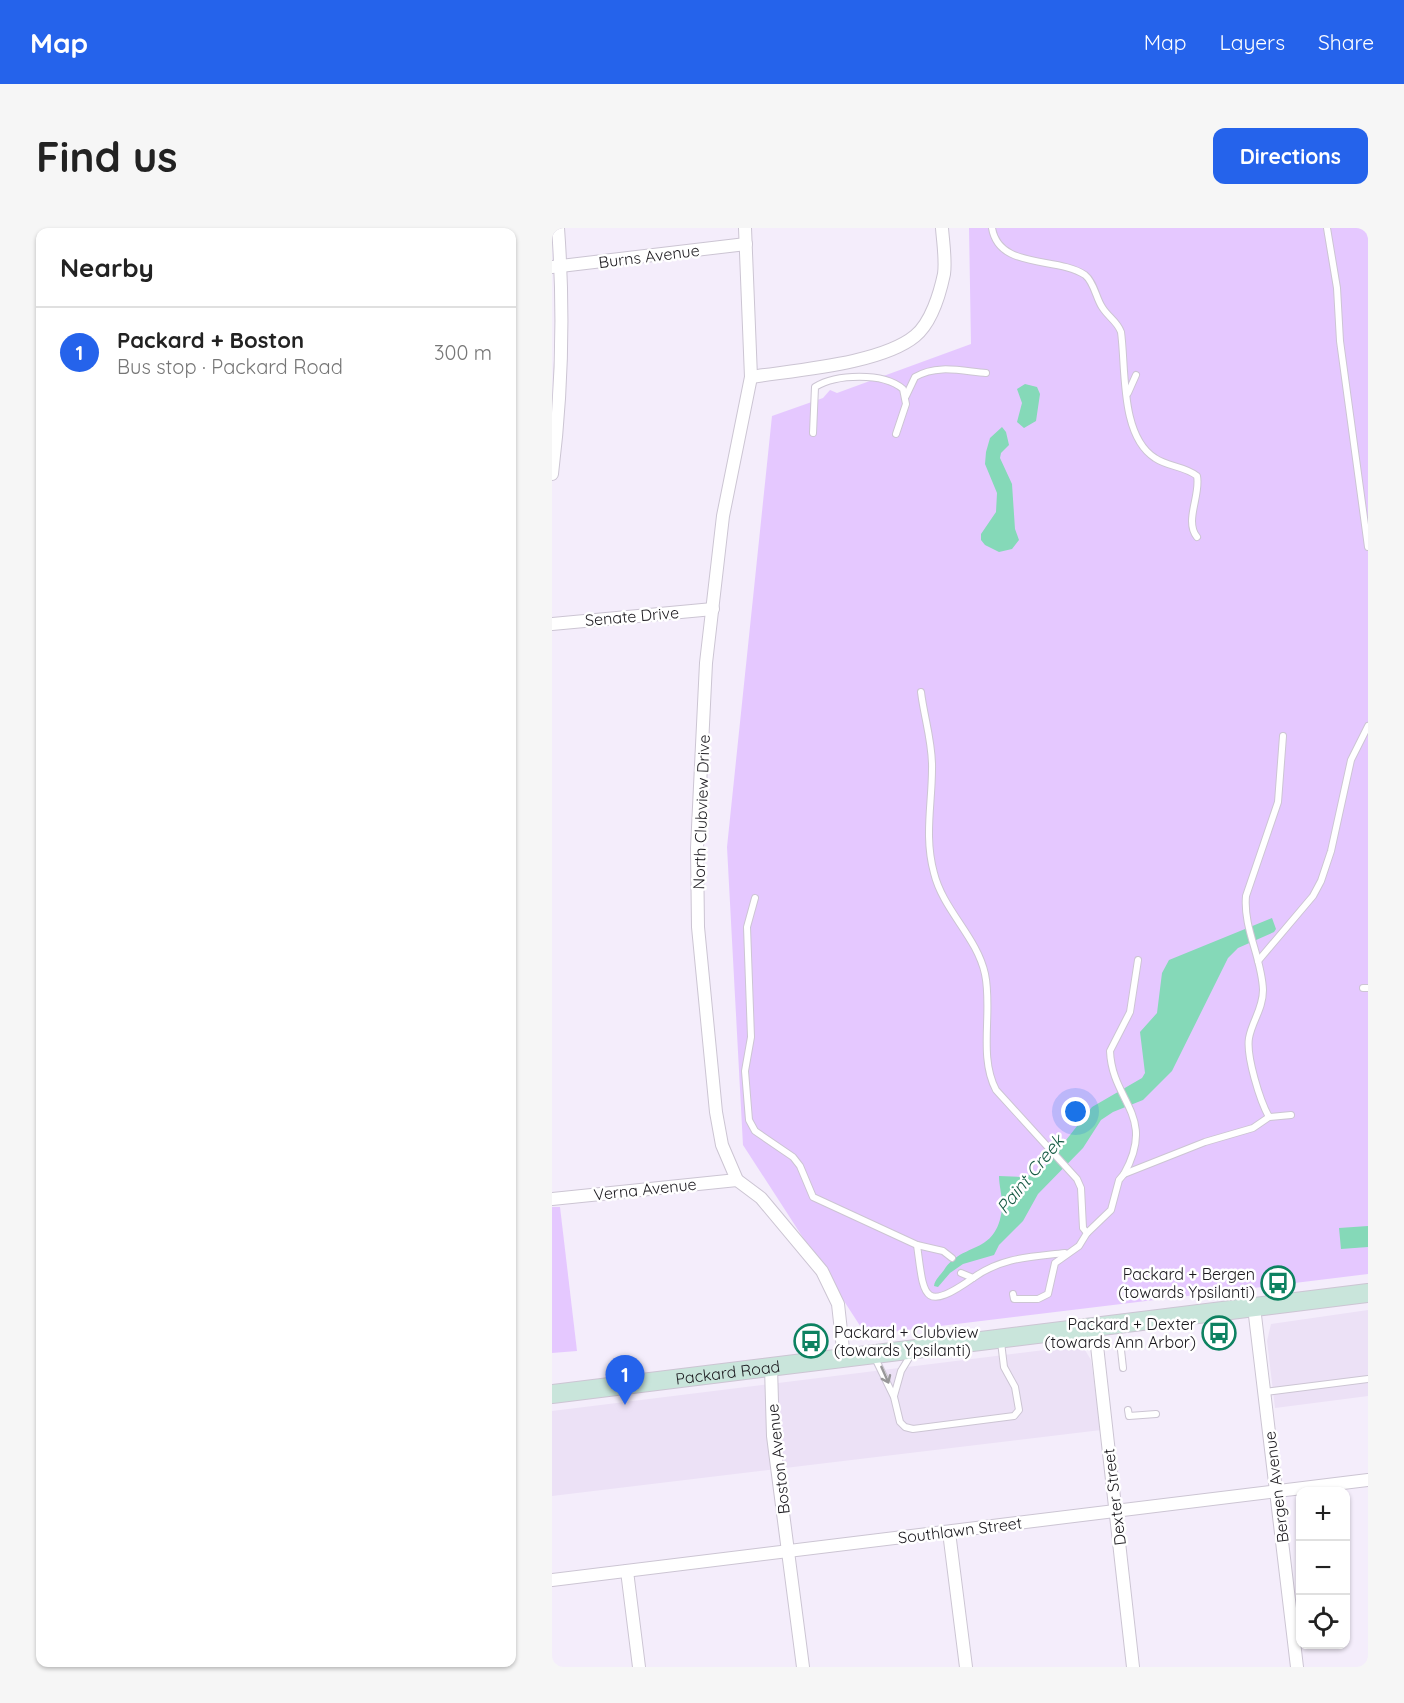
<!DOCTYPE html>
<meta charset="utf-8">
<style>
:root{--surface:#fff;--page:#f6f6f6;--text:#222;--muted:#767676;--line:#e0e0e0;--accent:#2563eb}
body{margin:0;font-family:Quicksand,sans-serif;background:var(--page);color:var(--text)}
.controls{position:absolute;right:18px;bottom:18px;display:grid;overflow:hidden;border-radius:12px;box-shadow:0 2px 4px #0004}
.controls button{width:54px;height:54px;display:grid;place-items:center;padding:0;border:0;border-bottom:2px solid var(--line);background:var(--surface);color:var(--text);font:30px sans-serif}
.you{position:absolute;left:524px;top:884px;width:21px;height:21px;margin:-15px;border:4px solid #fff;border-radius:50%;background:#1a73e8;box-shadow:0 0 0 9px #1a73e833}
.badge{display:grid;place-items:center;width:39px;height:39px;border-radius:50%;background:var(--accent);color:#fff;font-size:20px;font-weight:700}
.pin{position:absolute;translate:-50% -50px;filter:drop-shadow(0 2px 3px #0008)}
.pin::after{content:'';position:absolute;top:32px;width:21px;height:18px;background:inherit;clip-path:polygon(0 0,100% 0,50% 100%)}
.list{margin:0;padding:0;list-style:none}
h2{display:flex;justify-content:space-between;align-items:center;height:78px;margin:0;padding:0 24px;font-size:26px}
h2 small{font-size:20px;font-weight:400;color:var(--muted)}
.list li{display:grid;grid-template-columns:39px 1fr auto;gap:18px;align-items:center;box-sizing:border-box;height:90px;padding:0 24px;border-top:2px solid var(--line)}
.list b{display:block;font-size:22px;white-space:nowrap}
.list p{margin:0;font-size:20px;white-space:nowrap;color:var(--muted)}
.list em{font-size:20px;font-style:normal;color:var(--muted)}
.icon{flex:none;width:33px;height:33px;fill:none;stroke:currentColor;stroke-width:2;stroke-linecap:round;stroke-linejoin:round}
.map{position:relative;flex:none;width:816px;height:1439px;overflow:hidden;border-radius:12px}
header{display:flex;align-items:center;gap:36px;box-sizing:border-box;height:84px;padding:0 30px;background:var(--accent);color:#fff}
header strong{font-size:28px}
nav{display:flex;gap:33px;margin-inline-start:auto;font-size:21px}
.intro{display:flex;align-items:center;justify-content:space-between;box-sizing:border-box;height:144px;padding:0 36px}
h1{margin:0;font-size:42px}
.button{padding:15px 27px;border-radius:12px;background:var(--accent);color:#fff;font-size:21px;font-weight:700}
main{display:flex;gap:36px;padding:0 36px}
aside{flex:1;background:var(--surface);border-radius:12px;box-shadow:0 2px 4px #0004}
.map>svg:first-child{display:block}
.built{fill:#ece1f6}
.green{fill:#e5c8ff}
.water{fill:#85d9b8}
.lines{fill:none;stroke-linecap:round;stroke-linejoin:round}
.service-casing{stroke:#ccc5d3;stroke-width:8}
.minor-casing{stroke:#ccc5d3;stroke-width:14}
.secondary-casing{stroke:#ccc5d3;stroke-width:20}
.service{stroke:#fff;stroke-width:6}
.minor{stroke:#fff;stroke-width:12}
.secondary{stroke:#c9e5db;stroke-width:18}
.oneway{stroke:#989799}
.labels{text-anchor:middle;dominant-baseline:central;stroke-width:5;stroke-linejoin:round;paint-order:stroke}
.street-label{font-size:16px;fill:#1a181d;stroke:#fff}
.poi-label{font-size:16px;fill:#1a181d;stroke:#fff;text-anchor:end}
.water-label{font-size:18px;font-style:italic;fill:#185b45;stroke:#fff}
</style>
<header>
<strong>Map</strong>
<nav><a>Map</a><a>Layers</a><a>Share</a></nav>
</header>
<div class="intro"><h1>Find us</h1><a class="button">Directions</a></div>
<main>
<aside>
<h2>Nearby<small></small></h2>
<ul class="list">
<li><span class="badge">1</span><div><b>Packard + Boston</b><p>Bus stop · Packard Road</p></div><em>300 m</em></li>
</ul>
</aside>
<div class="map">
<svg width="816" height="1439" viewBox="0 0 816 1439">
<rect width="100%" height="100%" fill="#f4edfb"/>
<g class="built">
<polygon points="816,1082 816,1168 723,1180 715,1113 719,1096"/>
<polygon points="525,1118 533,1122 539,1132 549,1202 0,1268 0,1183"/>
</g>
<g class="green">
<polygon points="417,0 816,0 816,1046 314,1107 191,917 175,619 220,188 271,170 278,162 285,165 419,116"/>
<polygon points="0,979 8,979 25,1123 0,1125"/>
</g>
<g class="water">
<polygon points="473,156 485,159 488,166 484,193 472,200 465,194 470,175 465,161"/>
<polygon points="450,199 454,204 457,217 449,225 448,230 460,256 463,301 467,312 460,321 447,324 433,317 429,312 429,306 444,284 445,265 433,236 434,224 438,210"/>
<path d="M 720,690 L 724,701 L 722,704 L 686,720 L 676,730 L 620,843 L 591,872 L 561,884 L 549,892 L 531,920 L 486,966 L 471,993 L 447,1017 L 442,1027 L 411,1036 L 398,1045 L 386,1059 L 382,1058 C 383,1051 388,1048 392,1042 C 411,1013 444,1028 450,981 C 451,971 447,958 447,948 L 470,949 L 489,944 L 540,879 L 590,850 L 593,845 L 588,804 L 605,785 L 610,745 L 617,732 Z"/>
<polygon points="816,998 816,1019 789,1021 787,1000"/>
</g>
<g class="lines">
<defs>
<g id="service">
<path d="M 440,0 C 447,42 505,28 533,47 C 542,54 544,70 550,79 C 556,89 565,93 569,104 C 574,140 568,208 603,230 C 616,239 633,238 645,248 C 649,267 632,293 645,309"/>
<polyline points="775,0 785,60 788,113 816,319"/>
<polyline points="576,165 584,147"/>
<path d="M 354,168 L 363,149 C 385,136 410,143 434,145"/>
<path d="M 261,205 L 263,159 C 284,146 331,144 351,161 L 354,176 L 344,206"/>
<path d="M 369,464 C 372,489 381,516 380,541 C 380,576 372,609 382,645 C 391,682 425,709 433,746 C 441,783 426,828 444,862 L 525,951 L 529,960 L 531,1000 L 535,1005 L 559,982 L 567,952 L 572,946 L 653,914 L 701,900 L 717,889"/>
<path d="M 731,508 L 726,574 L 694,668 C 691,700 710,730 711,762 C 711,781 700,793 697,810 C 694,828 708,873 717,889 L 739,887"/>
<polyline points="203,670 195,699 199,809 193,843 197,892 203,903 241,929 248,938 261,969 365,1017 391,1023 400,1030"/>
<polyline points="706,733 761,668 769,653 779,623 799,532 816,498"/>
<polyline points="811,760 816,760"/>
<path d="M 572,946 C 605,887 560,874 558,823 L 578,784 L 586,732"/>
<path d="M 365,1017 C 372,1068 370,1086 421,1050"/>
<path d="M 409,1045 L 421,1050 C 450,1029 479,1029 513,1025"/>
<polyline points="461,1066 462,1071 486,1071 496,1066 503,1035 527,1018 535,1005"/>
<polyline points="569,1122 571,1140"/>
<polyline points="322,1128 342,1169 348,1194 353,1199 361,1201 462,1188 467,1182 463,1159 452,1139 449,1114"/>
<polyline points="713,1164 816,1151"/>
<polyline points="342,1168 349,1143 360,1125"/>
<polyline points="576,1182 577,1188 604,1186"/>
</g>
<g id="minor">
<polyline points="193,0 199,149 171,288 154,435 145,620 146,699 164,884 170,917 185,952 209,970 270,1043 286,1076 292,1130"/>
<polyline points="0,39 194,16"/>
<path d="M 199,149 C 243,142 329,136 363,108 C 379,95 388,65 392,46 C 394,32 391,14 390,0"/>
<path d="M 0,246 C 10,165 12,81 6,0"/>
<polyline points="0,396 161,381"/>
<polyline points="0,971 185,952"/>
<polyline points="702,1079 745,1439"/>
<polyline points="543,1100 581,1439"/>
<polyline points="219,1139 221,1208 251,1439"/>
<polyline points="397,1304 414,1439"/>
<polyline points="75,1343 87,1439"/>
<polyline points="0,1352 816,1252"/>
</g>
<g id="secondary">
<path id="s1" d="M 0,1166 L 816,1065"/>
</g>
</defs>
<use href="#service" class="service-casing"/>
<use href="#minor" class="minor-casing"/>
<use href="#secondary" class="secondary-casing"/>
<use href="#service" class="service"/>
<use href="#minor" class="minor"/>
<use href="#secondary" class="secondary"/>
</g>
<defs><path id="oneway-shaft" d="M-6 0H5M1.5-3L5.5 0L1.5 3" fill="none" stroke-width="1.6" stroke-linecap="round" stroke-linejoin="round" transform="scale(1.5)"/></defs>
<use class="oneway" href="#oneway-shaft" transform="translate(333 1147) rotate(66)"/>
<defs>
<symbol id="bus-ring" viewBox="-11 -11 22 22"><circle r="9.5" fill="#fff" stroke="#0d8261" stroke-width="1.5"/><path d="M-5-6H5V4H4V6H2V4H-2V6H-4V4H-5ZM-3.5-4V0h7V-4ZM-3.5 1.2v1.5H-2V1.2ZM2 1.2v1.5H3.5V1.2Z" fill="#0d8261"/></symbol>
</defs>
<g fill-rule="evenodd">
<use href="#bus-ring" x="707" y="1036" width="38" height="38"/>
<use href="#bus-ring" x="648" y="1086" width="38" height="38"/>
<use href="#bus-ring" x="240" y="1094" width="38" height="38"/>
</g>
<g class="labels">
<g class="street-label">
<text transform="translate(97 28) rotate(-7)">Burns Avenue</text>
<text transform="translate(80 388) rotate(-5)">Senate Drive</text>
<text transform="translate(149 584) rotate(-88)">North Clubview Drive</text>
<text transform="translate(93 961) rotate(-6)">Verna Avenue</text>
<text stroke="none"><textPath href="#s1" startOffset="177">Packard Road</textPath></text>
<text transform="translate(226 1231) rotate(-96)">Boston Avenue</text>
<text transform="translate(724 1259) rotate(-97)">Bergen Avenue</text>
<text transform="translate(562 1269) rotate(-97)">Dexter Street</text>
<text transform="translate(408 1302) rotate(-7)">Southlawn Street</text>
</g>
<g class="poi-label">
<text x="703" y="1046">Packard + Bergen<tspan x="703" dy="18">(towards Ypsilanti)</tspan></text>
<text x="644" y="1096">Packard + Dexter<tspan x="644" dy="18">(towards Ann Arbor)</tspan></text>
<text x="282" y="1104" text-anchor="start">Packard + Clubview<tspan x="282" dy="18">(towards Ypsilanti)</tspan></text>
</g>
<g class="water-label">
<text transform="translate(478 946) rotate(-51)">Paint Creek</text>
</g>
</g>
</svg>
<div class="controls">
<button>+</button>
<button>−</button>
<button><svg class="icon" aria-label="locate" viewBox="0 0 24 24"><circle cx="12" cy="12" r="6"/><path d="M12 2v4M12 18v4M2 12h4M18 12h4"/></svg></button>
</div>
<div class="you"></div>
<div class="pin badge" style="left:73px;top:1177px">1</div>
</div>
</main>
